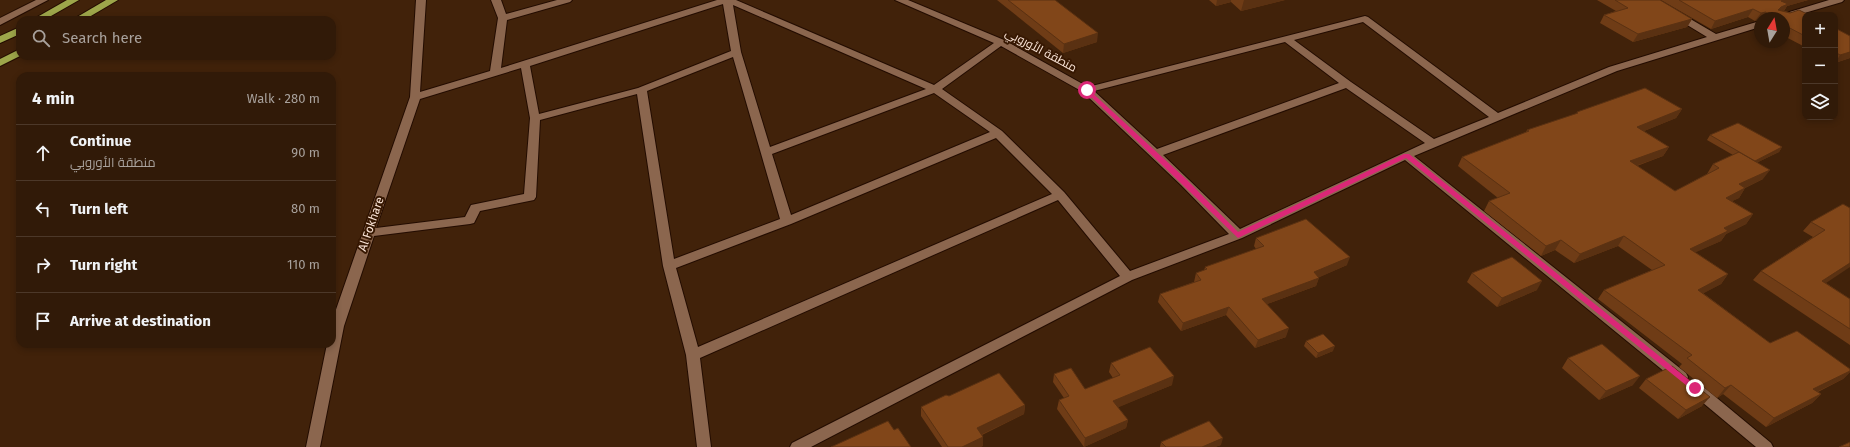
<!DOCTYPE html>
<meta charset="utf-8">
<style>
:root{--surface:#311a08;--page:#392312;--text:#f1f3f6;--muted:#a8a19c;--line:#4c3829}
body{margin:0;font-family:"Fira Sans",Cairo,sans-serif;background:var(--page);color:var(--text)}
.controls{position:absolute;right:12px;top:12px;display:grid;overflow:hidden;border-radius:8px;box-shadow:0 2px 6px #0003}
.controls button{width:36px;height:36px;display:grid;place-items:center;padding:0;border:0;border-bottom:1px solid var(--line);background:var(--surface);color:var(--text);font:20px sans-serif}
.compass{position:absolute;left:1754px;top:12px;width:36px;height:36px;border-radius:50%;background:var(--surface);box-shadow:0 2px 6px #0003;rotate:11deg}
.stop{position:absolute;width:12px;height:12px;margin:-9px;border:3px solid #db2777;border-radius:50%;background:#fff}
.stop.end{background:#db2777;border-color:#fff;box-shadow:0 1px 4px #0008}
.list{margin:0;padding:0;list-style:none}
h2{display:flex;justify-content:space-between;align-items:center;height:52px;margin:0;padding:0 16px;font-size:17px}
h2 small{font-size:13px;font-weight:400;color:var(--muted)}
.list li{display:grid;grid-template-columns:26px 1fr auto;gap:12px;align-items:center;box-sizing:border-box;height:56px;padding:0 16px;border-top:1px solid var(--line)}
.list b{display:block;font-size:15px;white-space:nowrap}
.list p{margin:0;font-size:13px;white-space:nowrap;color:var(--muted)}
.list em{font-size:13px;font-style:normal;color:var(--muted)}
.icon{flex:none;width:22px;height:22px;fill:none;stroke:currentColor;stroke-width:2;stroke-linecap:round;stroke-linejoin:round}
.map{position:relative;flex:none;width:1850px;height:447px;overflow:hidden}
.search{position:absolute;background:var(--surface);box-shadow:0 2px 6px #0003;left:16px;top:16px;width:320px;height:44px;display:flex;align-items:center;gap:10px;box-sizing:border-box;padding:0 14px;border-radius:12px;color:var(--muted);font-size:15px}
.panel{position:absolute;background:var(--surface);box-shadow:0 2px 6px #0003;left:16px;top:72px;width:320px;height:276px;border-radius:12px}
.map>svg:first-child{display:block}
.lines{fill:none;stroke-linecap:round;stroke-linejoin:round}
.minor-casing{stroke:#230c00;stroke-width:2}
.highway-casing{stroke:#230c00;stroke-width:2}
.minor{fill:#8b664e;fill-rule:evenodd}
.highway{fill:#9da64a;fill-rule:evenodd}
.wall{fill:#6f3c16}
.shaded-wall{fill:#5a3112}
.building{fill:#814619;stroke:#5a3112}
.route{fill:#db2777}
.labels{text-anchor:middle;dominant-baseline:central;stroke-width:4;stroke-linejoin:round;paint-order:stroke}
.street-label{font-size:12px;fill:#fbe5d8;stroke:#371802}
</style>
<div class="map">
<svg width="1850" height="447" viewBox="0 0 1850 447">
<rect width="100%" height="100%" fill="#41220a"/>
<g class="lines">
<defs>
<g id="minor">
<polygon points="36,0 48,0 0,25 0,18"/>
<path d="M 416,0 L 426,0 L 420,92 L 490,71 L 498,18 L 491,0 L 501,0 L 506,14 L 557,0 L 572,0 L 570,2 L 507,20 L 501,68 L 717,0 L 736,0 L 934,85 L 994,43 L 895,0 L 908,0 L 1004,40 L 1088,87 L 1365,16 L 1368,17 L 1498,113 L 1609,67 L 1707,37 L 1646,0 L 1658,0 L 1716,34 L 1760,21 L 1760,27 L 1617,71 L 1414,156 L 1686,373 L 1688,377 L 1686,381 L 1681,383 L 1676,381 L 1405,160 L 1242,238 L 1132,280 L 811,447 L 790,447 L 792,443 L 1120,276 L 1058,200 L 700,358 L 711,447 L 697,447 L 686,355 L 663,266 L 637,94 L 540,120 L 536,197 L 534,200 L 480,211 L 474,223 L 470,224 L 374,236 L 344,326 L 320,447 L 306,447 L 327,344 L 332,344 L 332,321 L 410,97 ZM 723,4 L 731,51 L 638,88 L 539,114 L 530,66 ZM 733,5 L 926,89 L 770,147 L 741,52 ZM 1363,22 L 1489,117 L 1434,139 L 1351,82 L 1294,40 ZM 1285,42 L 1339,83 L 1157,149 L 1094,91 ZM 1001,46 L 1083,92 L 1181,185 L 1229,234 L 1130,271 L 1064,192 L 1002,131 L 942,89 ZM 733,57 L 780,219 L 674,259 L 647,91 ZM 521,68 L 530,118 L 524,194 L 471,205 L 465,217 L 376,228 L 420,99 ZM 1346,88 L 1425,143 L 1240,229 L 1163,155 ZM 934,93 L 990,132 L 791,215 L 772,154 ZM 996,138 L 1052,194 L 698,347 L 676,268 L 791,224 Z"/>
<polygon points="1829,0 1844,0 1842,2 1784,19 1784,18 1774,18 1776,16"/>
<polygon points="1695,382 1700,384 1771,443 1773,447 1756,447 1690,392 1688,388 1690,384"/>
</g>
<g id="highway">
<polygon points="67,0 79,0 44,20 32,20"/>
<polygon points="106,0 118,0 84,20 72,20"/>
<polygon points="20,27 20,34 0,43 0,36"/>
<polygon points="20,49 20,56 0,66 0,59"/>
</g>
</defs>
<use href="#minor" class="minor-casing"/>
<use href="#highway" class="highway-casing"/>
<use href="#minor" class="minor"/>
<use href="#highway" class="highway"/>
</g>
<g class="wall">
<polygon points="997,0 1055,0 1097,42 1063,53"/>
<polygon points="1209,0 1285,0 1241,11 1231,2 1216,6"/>
<polygon points="1597,0 1660,0 1692,19 1687,27 1633,42 1600,23 1604,15 1616,11"/>
<polygon points="1661,0 1808,0 1787,6 1784,11 1805,15 1805,47 1784,36 1784,18 1760,18 1755,21 1748,17 1711,29"/>
<polygon points="1835,28 1850,58 1835,63"/>
<polygon points="1682,109 1676,118 1644,131 1669,147 1663,156 1637,166 1675,191 1707,174 1713,164 1733,155 1707,140 1710,135 1782,147 1779,152 1758,162 1763,179 1745,188 1739,198 1732,201 1753,214 1746,224 1726,234 1721,241 1695,252 1728,274 1721,284 1703,293 1770,343 1850,369 1850,372 1843,379 1818,392 1821,394 1812,403 1766,427 1723,394 1717,398 1679,367 1682,364 1598,299 1604,290 1652,270 1618,246 1574,263 1555,250 1541,256 1484,211 1489,201 1498,198 1458,166 1462,157 1526,132 1527,130 1576,114 1577,112"/>
<polygon points="1843,204 1826,283 1850,299 1850,345 1753,280 1761,271 1813,237 1803,231 1811,222"/>
<polygon points="1256,238 1347,265 1319,277 1316,286 1267,304 1286,337 1255,348 1226,315 1181,331 1158,302 1160,294 1194,282 1196,273 1204,271 1205,267 1256,249 1254,246"/>
<polygon points="1472,273 1537,290 1497,307 1467,282"/>
<polygon points="1306,341 1333,351 1316,358 1304,346"/>
<polygon points="1568,358 1633,385 1599,400 1562,368"/>
<polygon points="1111,363 1172,385 1118,407 1128,420 1126,428 1084,447 1057,409 1059,400 1064,398 1053,382 1054,374 1085,389 1113,378 1109,372"/>
<polygon points="1646,379 1702,406 1678,419 1639,388"/>
<polygon points="949,396 1025,405 1024,414 982,435 983,437 983,446 980,447 942,447 921,416 921,407"/>
<polygon points="1161,442 1221,445 1215,447 1160,447"/>
</g>
<g class="shaded-wall">
<polygon points="1217,0 1231,0 1231,2 1216,6"/>
<polygon points="1244,0 1285,0 1241,11"/>
<polygon points="1784,0 1808,0 1787,6 1783,12 1776,15 1781,1"/>
<polygon points="1753,9 1748,17 1711,29 1715,21"/>
<polygon points="1766,12 1762,18 1760,18 1760,20 1755,21 1761,13"/>
<polygon points="1692,19 1687,27 1633,42 1638,34"/>
<polygon points="1098,33 1097,42 1063,53 1064,44"/>
<polygon points="1850,52 1850,58 1835,63 1840,55"/>
<polygon points="1682,109 1676,118 1632,136 1637,127"/>
<polygon points="1669,147 1663,156 1624,170 1630,161"/>
<polygon points="1782,147 1779,152 1752,165 1755,161"/>
<polygon points="1770,170 1763,179 1733,194 1739,184"/>
<polygon points="1745,188 1739,198 1720,207 1726,198"/>
<polygon points="1753,214 1746,224 1726,234 1721,241 1683,258 1690,249 1724,228"/>
<polygon points="1624,236 1618,246 1574,263 1580,254"/>
<polygon points="1561,240 1555,250 1541,256 1546,246"/>
<polygon points="1350,257 1347,265 1311,281 1314,272"/>
<polygon points="1850,263 1850,267 1814,291 1822,281"/>
<polygon points="1728,274 1721,284 1691,300 1698,290"/>
<polygon points="1319,278 1316,286 1259,307 1262,299"/>
<polygon points="1542,281 1537,290 1497,307 1502,298"/>
<polygon points="1229,307 1226,315 1181,331 1183,323"/>
<polygon points="1289,328 1286,337 1255,348 1258,340"/>
<polygon points="1335,346 1333,351 1316,358 1318,353"/>
<polygon points="1850,371 1850,372 1843,379 1804,398 1813,389"/>
<polygon points="1174,376 1172,385 1112,410 1113,401"/>
<polygon points="1640,376 1633,385 1599,400 1606,391"/>
<polygon points="1731,385 1723,394 1717,398 1725,388"/>
<polygon points="1821,394 1812,403 1766,427 1774,418"/>
<polygon points="1710,397 1702,406 1678,419 1686,410"/>
<polygon points="1025,405 1024,414 976,437 977,428"/>
<polygon points="1128,420 1126,428 1084,447 1085,438"/>
<polygon points="983,437 983,446 980,447 962,447"/>
<polygon points="1223,438 1221,445 1215,447 1202,447"/>
</g>
<g class="building">
<polygon points="1008,0 1055,0 1098,33 1064,44"/>
<polygon points="1615,0 1660,0 1692,19 1638,34 1604,15 1628,8"/>
<polygon points="1679,0 1784,0 1781,1 1788,4 1781,7 1778,10 1790,13 1799,10 1809,15 1805,15 1805,36 1784,25 1784,18 1770,18 1767,16 1766,12 1761,13 1753,9 1715,21"/>
<polygon points="1835,28 1850,36 1850,52 1840,55 1835,52"/>
<polygon points="1645,88 1682,109 1637,127 1669,147 1630,161 1675,191 1719,168 1713,164 1739,152 1770,170 1739,184 1745,188 1726,198 1753,214 1724,228 1728,231 1690,249 1728,274 1698,290 1770,343 1797,331 1850,369 1850,371 1813,389 1821,394 1774,418 1731,385 1725,388 1687,358 1692,355 1604,290 1665,265 1624,236 1580,254 1561,240 1546,246 1489,201 1510,193 1462,157 1529,131 1527,130 1578,113 1577,112"/>
<polygon points="1738,123 1782,147 1755,161 1710,135"/>
<polygon points="1843,204 1850,208 1850,263 1822,281 1850,299 1850,329 1761,271 1825,230 1811,222"/>
<polygon points="1306,219 1350,257 1314,272 1319,278 1262,299 1289,328 1258,340 1229,307 1183,323 1160,294 1201,280 1196,273 1207,269 1205,267 1264,246 1256,238"/>
<polygon points="1512,257 1542,281 1502,298 1472,273"/>
<polygon points="1323,334 1335,346 1318,353 1306,341"/>
<polygon points="1602,344 1640,376 1606,391 1568,358"/>
<polygon points="1150,347 1174,376 1113,401 1128,420 1085,438 1059,400 1069,396 1054,374 1071,368 1085,389 1120,375 1111,363"/>
<polygon points="1672,366 1710,397 1686,410 1646,379"/>
<polygon points="999,373 1025,405 977,428 983,437 962,447 948,447 921,407 946,395 949,396"/>
<polygon points="888,421 894,430 898,428 911,447 831,447"/>
<polygon points="1209,421 1223,438 1202,447 1166,447 1161,442"/>
<polygon points="1850,442 1850,447 1839,447"/>
</g>
<polygon class="route" points="1087,88 1187,180 1238,232 1404,154 1409,154 1699,388 1698,390 1692,390 1406,158 1238,238 1085,91 1084,90"/>
<g class="labels">
<g class="street-label">
<text transform="translate(1041 50) rotate(28)">منطقة الأوروبي</text>
<text transform="translate(371 224) rotate(-71)">Al Fokhare</text>
</g>
</g>
</svg>
<div class="controls">
<button>+</button>
<button>−</button>
<button><svg class="icon" aria-label="layers" viewBox="0 0 24 24"><path d="M12 4l9 5-9 5-9-5zM3 14l9 5 9-5"/></svg></button>
</div>
<svg class="compass" viewBox="-18 -18 36 36"><path d="M0-13l5 13h-10z" fill="#e53935"/><path d="M0 13l5-13h-10z" fill="#a8a19c"/></svg>
<div class="stop" style="left:1087px;top:90px"></div>
<div class="stop end" style="left:1695px;top:388px"></div>
<div class="search"><svg class="icon" aria-label="search" viewBox="0 0 24 24"><circle cx="10" cy="10" r="6"/><path d="M15 15l6 6"/></svg>Search here</div>
<section class="panel">
<h2>4 min<small>Walk · 280 m</small></h2>
<ul class="list">
<li><svg class="icon" aria-label="ahead" viewBox="0 0 24 24"><path d="M12 20V5M6 11l6-6 6 6"/></svg><div><b>Continue</b><p>منطقة الأوروبي</p></div><em>90 m</em></li>
<li><svg class="icon" aria-label="left" viewBox="0 0 24 24"><path d="M17 20v-9H6M10 6l-5 5 5 5"/></svg><div><b>Turn left</b></div><em>80 m</em></li>
<li><svg class="icon" aria-label="right" viewBox="0 0 24 24"><path d="M7 20v-9h11M14 6l5 5-5 5"/></svg><div><b>Turn right</b></div><em>110 m</em></li>
<li><svg class="icon" aria-label="arrive" viewBox="0 0 24 24"><path d="M6 21V4h12l-3 4 3 4H6"/></svg><div><b>Arrive at destination</b></div></li>
</ul>
</section>
</div>
